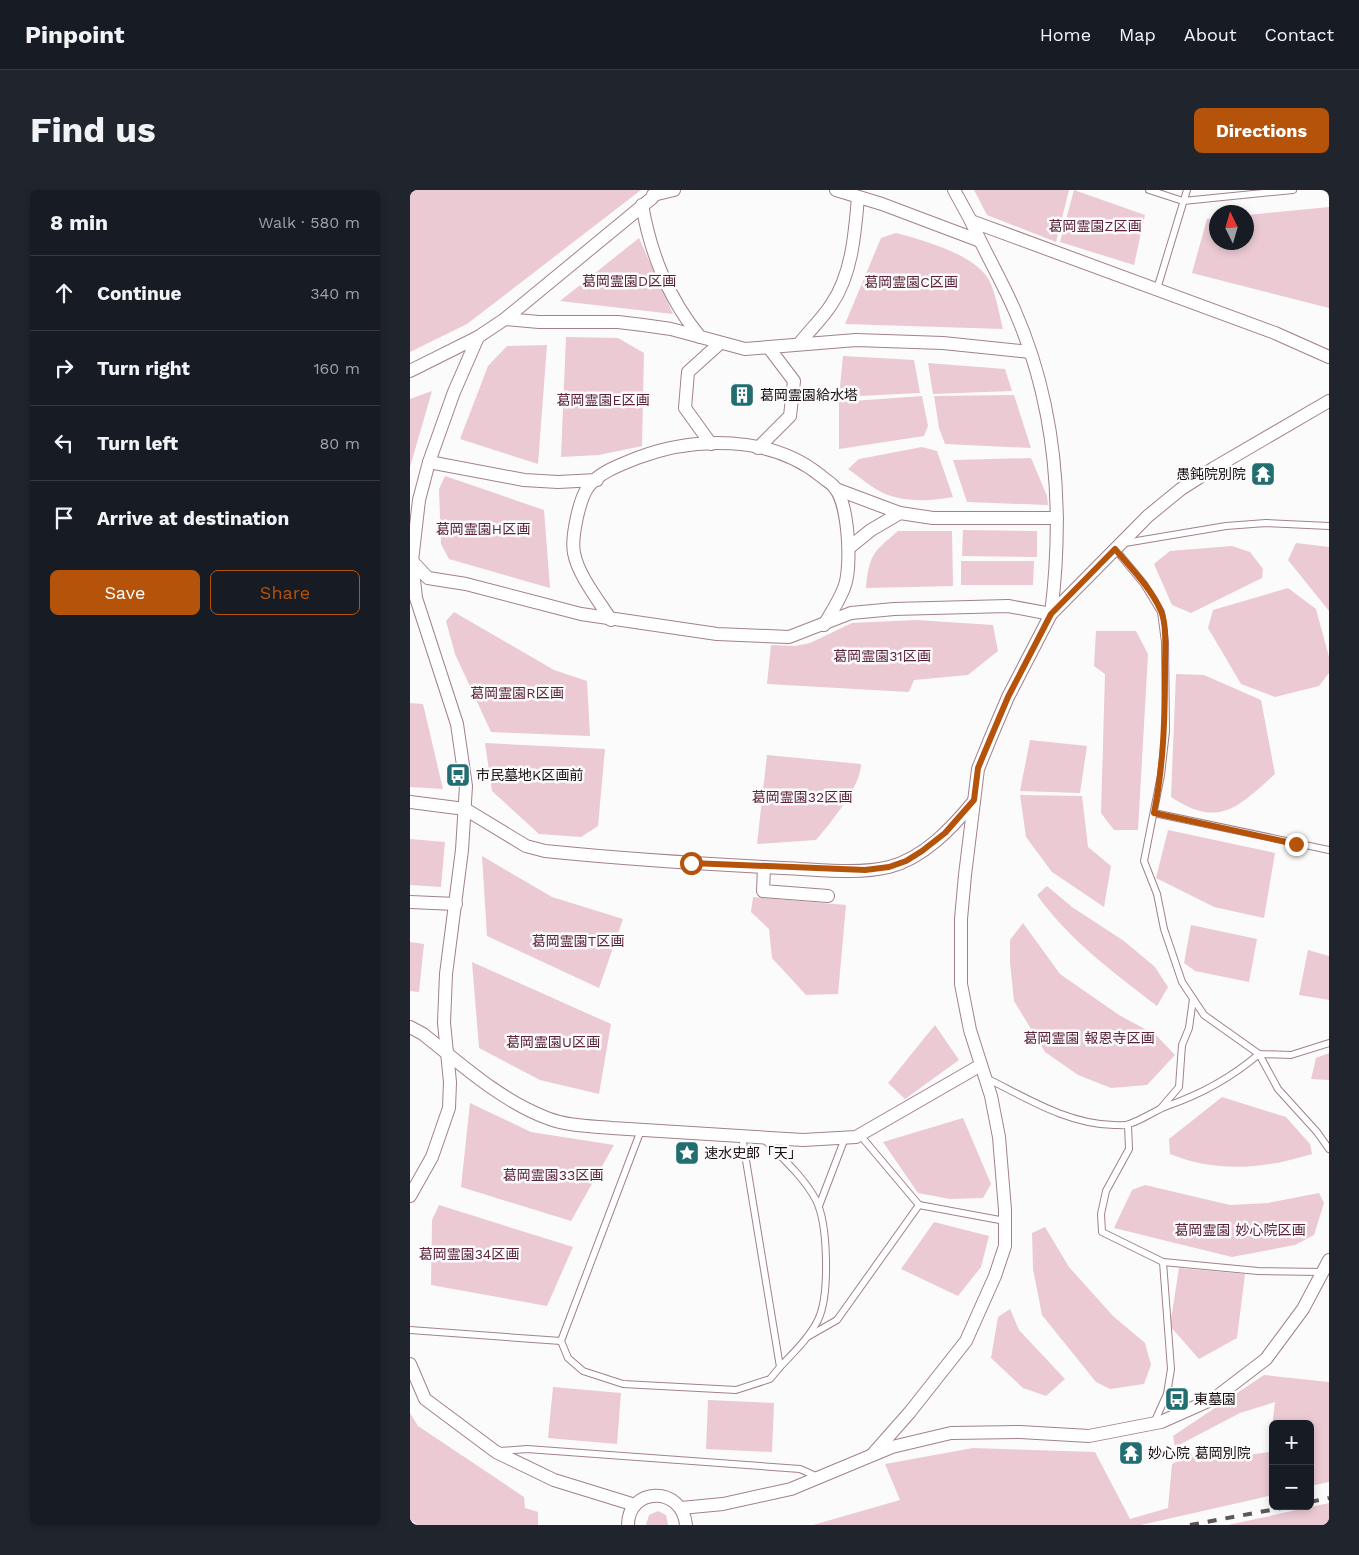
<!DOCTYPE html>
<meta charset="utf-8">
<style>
:root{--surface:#171b24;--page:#20242c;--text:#f1f3f6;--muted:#9ea1a6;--line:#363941;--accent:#b45309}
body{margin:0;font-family:"Work Sans","Noto Sans JP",sans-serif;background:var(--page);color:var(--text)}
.controls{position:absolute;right:15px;bottom:15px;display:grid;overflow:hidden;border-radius:8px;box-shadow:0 2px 8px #0003}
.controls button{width:45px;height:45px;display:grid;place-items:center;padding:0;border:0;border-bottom:1px solid var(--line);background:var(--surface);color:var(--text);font:25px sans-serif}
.compass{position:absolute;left:799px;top:15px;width:45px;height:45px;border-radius:50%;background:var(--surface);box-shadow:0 2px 8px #0003;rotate:355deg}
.stop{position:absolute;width:15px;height:15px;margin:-11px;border:4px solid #b45309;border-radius:50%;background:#fff}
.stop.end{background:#b45309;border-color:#fff;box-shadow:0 1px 5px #0008}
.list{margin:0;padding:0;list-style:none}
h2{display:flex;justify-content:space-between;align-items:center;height:65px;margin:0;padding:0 20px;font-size:21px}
h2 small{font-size:16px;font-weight:400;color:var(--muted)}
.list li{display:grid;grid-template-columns:32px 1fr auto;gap:15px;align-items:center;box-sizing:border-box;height:75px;padding:0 20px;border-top:1px solid var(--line)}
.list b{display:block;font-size:19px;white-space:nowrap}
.list em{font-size:16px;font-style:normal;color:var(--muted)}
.actions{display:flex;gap:10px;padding:15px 20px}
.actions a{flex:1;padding:11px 0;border:1px solid var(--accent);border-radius:8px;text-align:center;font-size:18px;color:var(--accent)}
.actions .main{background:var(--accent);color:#fff}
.icon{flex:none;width:28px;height:28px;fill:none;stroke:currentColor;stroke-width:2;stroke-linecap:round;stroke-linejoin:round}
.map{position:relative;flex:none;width:919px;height:1335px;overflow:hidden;border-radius:8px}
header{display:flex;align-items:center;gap:30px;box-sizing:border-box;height:70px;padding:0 25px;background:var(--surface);border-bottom:1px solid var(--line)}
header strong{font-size:24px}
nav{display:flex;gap:28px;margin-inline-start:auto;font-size:18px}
.intro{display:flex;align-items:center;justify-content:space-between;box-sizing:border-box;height:120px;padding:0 30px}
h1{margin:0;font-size:35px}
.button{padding:12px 22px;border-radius:8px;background:var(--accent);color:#fff;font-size:18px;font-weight:700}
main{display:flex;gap:30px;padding:0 30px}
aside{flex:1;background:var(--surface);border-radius:8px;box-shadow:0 2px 8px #0003}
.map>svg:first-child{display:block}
.green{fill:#ebcad4}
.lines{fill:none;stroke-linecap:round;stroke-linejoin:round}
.service-casing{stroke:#a2818c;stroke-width:8}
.minor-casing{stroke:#a2818c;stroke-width:14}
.service{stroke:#fff;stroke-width:6}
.minor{stroke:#fff;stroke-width:12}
.rail{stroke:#5e5659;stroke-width:4;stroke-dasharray:9 9;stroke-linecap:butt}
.route{stroke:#b45309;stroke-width:6}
.labels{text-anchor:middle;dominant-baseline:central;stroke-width:5;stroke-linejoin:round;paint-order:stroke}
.park-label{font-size:14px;fill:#5a2139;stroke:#fbfbfb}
.poi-label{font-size:14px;fill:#180d11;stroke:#fbfbfb;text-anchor:start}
</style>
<header>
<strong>Pinpoint</strong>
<nav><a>Home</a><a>Map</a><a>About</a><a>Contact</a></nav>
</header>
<div class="intro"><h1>Find us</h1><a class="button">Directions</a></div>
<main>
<aside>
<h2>8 min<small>Walk · 580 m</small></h2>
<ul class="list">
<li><svg class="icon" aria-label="ahead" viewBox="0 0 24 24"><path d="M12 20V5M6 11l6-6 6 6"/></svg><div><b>Continue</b></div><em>340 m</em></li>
<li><svg class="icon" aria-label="right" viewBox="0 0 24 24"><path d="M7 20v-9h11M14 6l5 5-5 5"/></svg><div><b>Turn right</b></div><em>160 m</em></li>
<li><svg class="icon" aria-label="left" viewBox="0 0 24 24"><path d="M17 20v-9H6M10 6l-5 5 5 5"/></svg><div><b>Turn left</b></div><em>80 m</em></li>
<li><svg class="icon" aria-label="arrive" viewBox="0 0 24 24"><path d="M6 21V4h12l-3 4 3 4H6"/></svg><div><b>Arrive at destination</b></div></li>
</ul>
<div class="actions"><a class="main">Save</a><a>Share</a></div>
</aside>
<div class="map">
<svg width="919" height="1335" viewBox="0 0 919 1335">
<rect width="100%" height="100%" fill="#fbfbfb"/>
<g class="green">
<polygon points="0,0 231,0 57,134 0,162"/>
<polygon points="564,0 659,0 646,52 577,25"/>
<polygon points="664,0 735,25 724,75 650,52"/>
<polygon points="919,17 919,118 782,83 797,29 806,28 806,52 836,52 837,25"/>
<path d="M 486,43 C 512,50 565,64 579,90 C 586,104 589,123 593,139 L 435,134 L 471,48 Z"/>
<polygon points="229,48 263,124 150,111"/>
<polygon points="156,147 208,148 234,163 232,256 189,265 151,267"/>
<polygon points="137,155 128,274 50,249 78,176 97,156"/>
<polygon points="433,166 504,170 510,203 429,207"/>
<polygon points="518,173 595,179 602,201 523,204"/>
<polygon points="22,201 0,277 0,209"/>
<polygon points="604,205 621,258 535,254 529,238 524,206"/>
<polygon points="512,206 518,236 514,246 429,259 429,212"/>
<path d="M 512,257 L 527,261 L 543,307 C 523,311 497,312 478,305 C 464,300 450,287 438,279 L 449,269 Z"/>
<polygon points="621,268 637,306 638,315 557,312 543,270"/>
<polygon points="35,286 134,320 140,398 39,369 31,354 29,299"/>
<polygon points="553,340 627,341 627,367 552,366"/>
<path d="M 488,341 L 542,341 L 543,396 L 456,398 C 459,365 463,362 488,341 Z"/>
<polygon points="886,353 919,357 919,421 878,370"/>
<polygon points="822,356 840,362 853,379 852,388 781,423 762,415 744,374 760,361"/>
<polygon points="551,371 624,371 623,395 551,395"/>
<polygon points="878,398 906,419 919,467 919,483 909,496 865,507 831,494 798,438 803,420"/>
<polygon points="44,422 144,480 177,491 180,546 81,542 45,464 36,431"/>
<polygon points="506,430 583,435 588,461 558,485 504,490 499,502 357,494 361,455 385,456 400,453 442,433"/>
<polygon points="686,441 726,441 738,464 728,640 704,640 691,623 695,484 684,476"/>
<path d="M 766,484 L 794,485 L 851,510 L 865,584 C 828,617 809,639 761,607 Z"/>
<polygon points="0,513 13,514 33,599 0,597"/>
<polygon points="620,550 677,556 670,603 610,601"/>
<polygon points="75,553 195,559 188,636 171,647 129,644 82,601"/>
<path d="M 357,565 L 451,574 C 451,596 421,632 406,650 L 347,654 Z"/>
<polygon points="610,605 672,606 678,657 701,676 694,717 642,682 616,647"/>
<polygon points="758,640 865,663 854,728 804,717 746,688"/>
<polygon points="0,649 35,652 31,697 0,695"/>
<polygon points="72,666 142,707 213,729 189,798 77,746"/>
<path d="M 637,696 L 662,717 L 714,751 L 745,777 L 758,797 L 747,816 C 703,782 659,750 627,705 Z"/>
<polygon points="343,707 436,715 428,804 396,805 362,768 359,739 341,722"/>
<polygon points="613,733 650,784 709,825 746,845 765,865 737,895 701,898 668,885 635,862 604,811 600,772 600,750"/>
<polygon points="781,735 847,749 839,792 785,781 774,773"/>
<polygon points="0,752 14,754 9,802 0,801"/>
<polygon points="898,760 919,766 919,810 889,805"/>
<polygon points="62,772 201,834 189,904 130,890 69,858"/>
<polygon points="525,835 549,870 495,909 478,893"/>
<polygon points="919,863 919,890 901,889 906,868"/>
<path d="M 812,907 L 876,927 L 900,954 L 902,964 C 854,979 806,983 760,964 L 759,949 Z"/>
<polygon points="60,913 121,942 204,955 161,1031 51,997"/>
<polygon points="553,928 581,994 573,1008 540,1009 508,1003 473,952"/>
<polygon points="735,995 820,1015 858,1013 909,1003 914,1013 904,1045 885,1055 822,1067 704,1038 722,1000"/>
<polygon points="29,1015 163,1057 137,1116 21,1095 22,1030"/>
<polygon points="524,1032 579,1046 571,1077 548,1106 491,1079"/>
<polygon points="635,1037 659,1077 703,1126 735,1153 741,1175 734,1194 700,1199 686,1192 632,1125 623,1079 622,1043"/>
<polygon points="769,1078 835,1084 827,1148 789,1169 760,1136"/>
<polygon points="600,1119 609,1140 655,1189 636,1206 613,1198 581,1168 588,1127"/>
<polygon points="854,1185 919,1192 919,1292 900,1296 900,1234 863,1234 863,1305 731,1335 403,1335 490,1310 475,1274 563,1258 685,1262 720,1329 758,1318 762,1274 781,1264 787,1272 859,1262 865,1212 830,1223 765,1257 763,1246"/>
<polygon points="143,1197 211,1203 207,1254 138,1248"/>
<polygon points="298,1210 364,1213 362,1262 296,1259"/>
<polygon points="0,1223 8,1236 114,1307 115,1318 128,1322 128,1335 8,1335 0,1330"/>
<polygon points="919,1313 919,1335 818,1335"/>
<polygon points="248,1321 256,1325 258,1335 236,1335 239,1325"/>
</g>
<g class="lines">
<defs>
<g id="service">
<polyline points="739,0 773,11 883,0"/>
<polyline points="747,99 777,0"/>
<polyline points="715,353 816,336 856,333 919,336"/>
<polyline points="705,359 734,394 751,422 755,452 756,541 751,585 734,671 747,704 754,739 772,792 794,825 849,864 881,865 919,853"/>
<polyline points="744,623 919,660"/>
<path d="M 576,888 C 617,908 657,934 704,935 C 709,935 715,936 719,934 C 732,930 744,921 757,916 C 792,904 821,888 849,864 L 868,899 L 907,942 L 919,959"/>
<polyline points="751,918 769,897 772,855 779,838 783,809"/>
<polyline points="718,935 719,959 696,1001 691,1024 692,1042 753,1072 848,1081 912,1082"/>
<polyline points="231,940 151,1151 158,1168 173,1181 213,1194 326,1200 360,1189 370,1177 332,946"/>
<polyline points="450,945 509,1015 595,1031"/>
<path d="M 354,949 C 371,967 394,987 406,1010 C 418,1034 420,1105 408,1130 C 399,1148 384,1162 370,1177"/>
<polyline points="409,1016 435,948"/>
<polyline points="0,1140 151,1151"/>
<polyline points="399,1146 427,1130 509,1015"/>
<polyline points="744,1233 757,1204 761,1179 753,1072"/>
<polyline points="90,1261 117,1259 390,1279 408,1287"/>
</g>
<g id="minor">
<polyline points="426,0 472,14 570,51"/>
<polyline points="544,0 561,31 865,143 919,167"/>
<polyline points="243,5 264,0"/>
<path d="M 232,15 C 241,65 258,108 290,147"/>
<polyline points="95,129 129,132 208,132 233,135 261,139 335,159 446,150 533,153 620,162"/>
<path d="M 389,154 C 399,141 412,129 421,115 C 442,85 445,43 448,7"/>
<polyline points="0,181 68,147 95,129 242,8 248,0"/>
<polyline points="301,254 275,218 278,182 309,154"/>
<polyline points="348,258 380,226 384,191 359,158"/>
<polyline points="19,272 114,290 148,292 187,290"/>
<polyline points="426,299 490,323 523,328 647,328"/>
<polyline points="440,357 461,340 490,323"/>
<path d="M 0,369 L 18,388 L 56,394 L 171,424 L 307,444 L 379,447 L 441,423 L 484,419 L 598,416 L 641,424 C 654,320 647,216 604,119 C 591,89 574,61 561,31"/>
<path d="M 201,430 C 189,411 168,385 164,363 C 161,348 169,310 178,297 C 189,282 210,275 227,268 C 284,246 361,245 411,286 C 415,290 422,293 425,298 C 439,315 442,379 434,398 C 429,411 421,423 414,435"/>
<path d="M 0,612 L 55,619 L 116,656 L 135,661 C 214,669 293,674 373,678 C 407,679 445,685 479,677 C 514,668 542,638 564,611"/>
<polyline points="354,677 353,701 418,706"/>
<polyline points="0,712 46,714"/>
<path d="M 0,837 L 13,844 C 52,875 90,910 137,928 C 157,936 180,936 202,938 L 393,950 L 446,947 L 571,875"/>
<polyline points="0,1006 22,967 39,918 40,892 34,833 36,784 52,660 56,596 47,534 6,408 2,371 9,310 19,272 44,202 68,147"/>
<polyline points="0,1174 15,1209 86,1262 144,1290 225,1315"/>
<polyline points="462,1265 500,1222 556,1151 585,1086 595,1056 595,1020 589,947 581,906 560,840 551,794 551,729 555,685 568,579 581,547 598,507 641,424 738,326 771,299 804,278 919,211"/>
<polyline points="271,1318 313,1314 381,1299 482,1257 541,1243 610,1242 679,1246 751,1232 805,1208 856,1169 893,1119 919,1070"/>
<path d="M 218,1335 C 218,1297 272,1295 276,1335"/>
</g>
</defs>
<use href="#service" class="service-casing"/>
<use href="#minor" class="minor-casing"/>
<use href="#service" class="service"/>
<use href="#minor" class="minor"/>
<g class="rail">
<polyline points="900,1312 919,1308"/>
<polyline points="780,1335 882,1316"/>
</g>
</g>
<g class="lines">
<path class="route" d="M 281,673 L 455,680 L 479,677 L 496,671 L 512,661 L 535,643 L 564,610 L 568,578 L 581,547 L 598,507 L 641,424 L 705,359 C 721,378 741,398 751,421 C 757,436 755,458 755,474 C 755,525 754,573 744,623 L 886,654"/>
</g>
<defs>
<symbol id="building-square" viewBox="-11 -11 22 22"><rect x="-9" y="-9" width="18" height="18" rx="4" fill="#216d70" stroke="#fbfbfb"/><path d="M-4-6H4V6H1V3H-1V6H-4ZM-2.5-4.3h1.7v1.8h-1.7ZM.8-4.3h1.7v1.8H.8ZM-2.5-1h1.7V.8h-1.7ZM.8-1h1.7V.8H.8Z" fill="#fff"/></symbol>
<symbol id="temple-square" viewBox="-11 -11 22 22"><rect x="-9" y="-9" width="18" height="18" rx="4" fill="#216d70" stroke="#fbfbfb"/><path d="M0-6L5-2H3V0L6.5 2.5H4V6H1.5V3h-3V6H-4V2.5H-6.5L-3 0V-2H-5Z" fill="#fff"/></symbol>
<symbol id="bus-square" viewBox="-11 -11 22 22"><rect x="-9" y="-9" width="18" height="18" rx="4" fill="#216d70" stroke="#fbfbfb"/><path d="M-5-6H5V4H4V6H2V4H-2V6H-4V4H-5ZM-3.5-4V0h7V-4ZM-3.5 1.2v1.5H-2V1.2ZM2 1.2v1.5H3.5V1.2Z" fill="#fff"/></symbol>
<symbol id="sight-square" viewBox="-11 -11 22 22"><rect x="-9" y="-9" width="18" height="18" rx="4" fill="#216d70" stroke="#fbfbfb"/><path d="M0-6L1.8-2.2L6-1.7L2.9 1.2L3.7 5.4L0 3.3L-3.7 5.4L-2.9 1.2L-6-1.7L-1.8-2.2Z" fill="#fff"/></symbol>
</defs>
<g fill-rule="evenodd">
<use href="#building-square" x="318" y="191" width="28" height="28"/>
<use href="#temple-square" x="839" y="270" width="28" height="28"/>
<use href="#bus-square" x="34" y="571" width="28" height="28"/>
<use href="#sight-square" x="263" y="949" width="28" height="28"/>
<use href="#bus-square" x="753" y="1195" width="28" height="28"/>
<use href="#temple-square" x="707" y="1249" width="28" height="28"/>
</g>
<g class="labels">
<g class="park-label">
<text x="685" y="36">葛岡霊園Z区画</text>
<text x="219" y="91">葛岡霊園D区画</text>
<text x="501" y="92">葛岡霊園C区画</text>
<text x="193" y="210">葛岡霊園E区画</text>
<text x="73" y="339">葛岡霊園H区画</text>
<text x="472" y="466">葛岡霊園31区画</text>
<text x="107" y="503">葛岡霊園R区画</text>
<text x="392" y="607">葛岡霊園32区画</text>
<text x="168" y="751">葛岡霊園T区画</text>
<text x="679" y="848">葛岡霊園 報恩寺区画</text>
<text x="143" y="852">葛岡霊園U区画</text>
<text x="143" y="985">葛岡霊園33区画</text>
<text x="830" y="1040">葛岡霊園 妙心院区画</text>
<text x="59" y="1064">葛岡霊園34区画</text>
</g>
<g class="poi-label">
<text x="350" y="205">葛岡霊園給水塔</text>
<text x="836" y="284" text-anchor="end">愚鈍院別院</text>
<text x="66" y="585">市民墓地K区画前</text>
<text x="294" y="963">速水史郎「天」</text>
<text x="784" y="1209">東墓園</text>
<text x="738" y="1263">妙心院 葛岡別院</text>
</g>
</g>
</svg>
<div class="controls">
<button>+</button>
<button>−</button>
</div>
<svg class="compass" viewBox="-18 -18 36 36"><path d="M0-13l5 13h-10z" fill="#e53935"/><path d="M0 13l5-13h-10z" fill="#9ea1a6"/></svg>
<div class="stop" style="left:281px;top:673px"></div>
<div class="stop end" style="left:886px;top:654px"></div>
</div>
</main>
